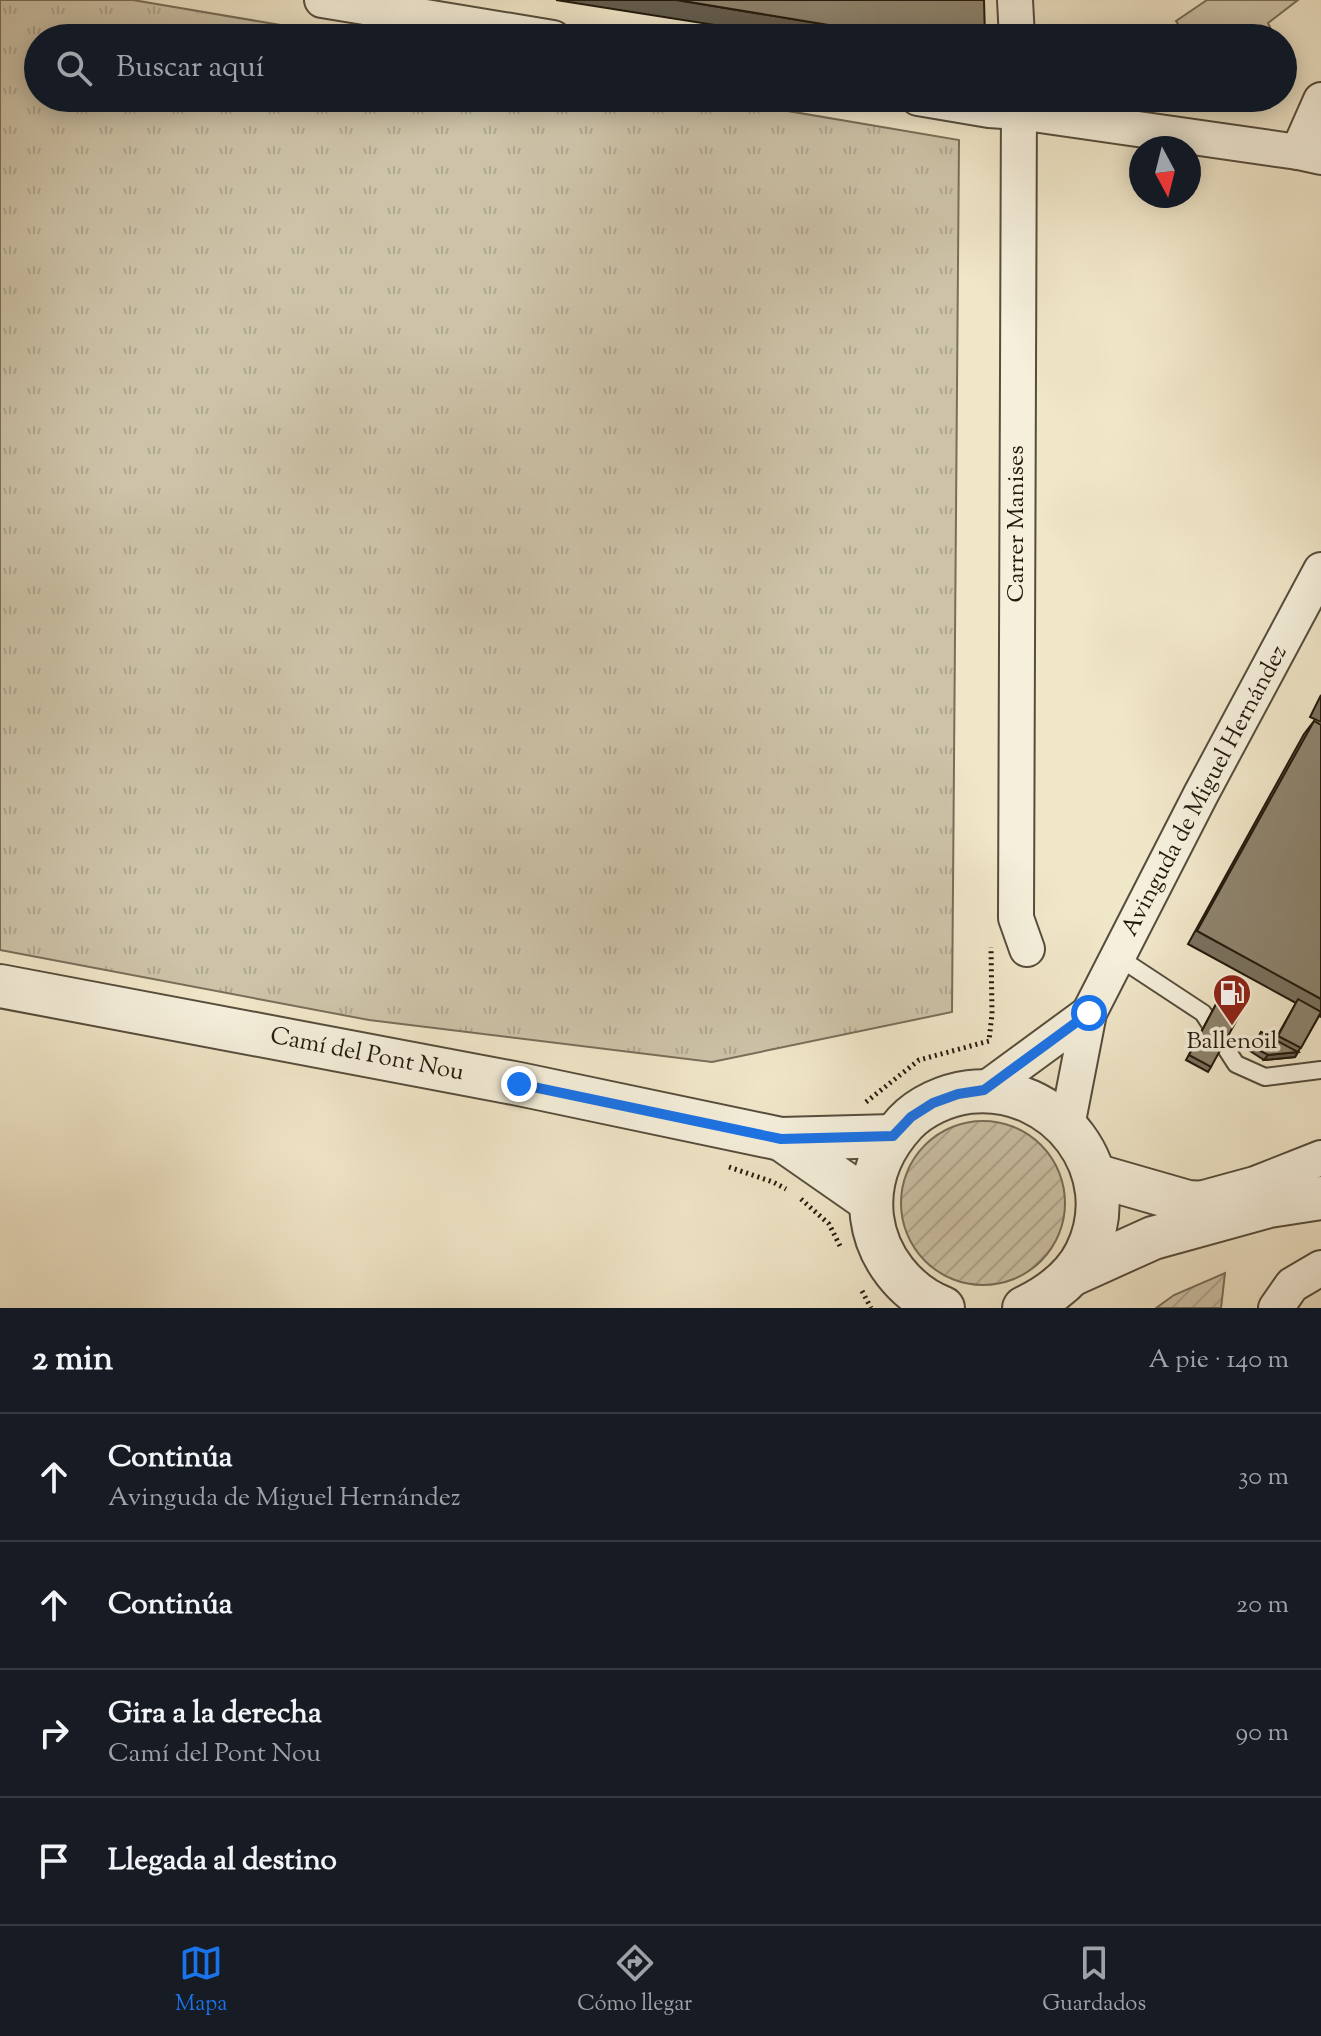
<!DOCTYPE html>
<html lang="es">
<meta charset="utf-8">
<style>
:root{--surface:#171b24;--page:#242831;--text:#f1f3f6;--muted:#9ea1a6;--line:#363941;--accent:#1a73e8}
body{margin:0;font-family:"Sorts Mill Goudy",serif;background:var(--page);color:var(--text)}
.compass{position:absolute;left:1129px;top:136px;width:72px;height:72px;border-radius:50%;background:var(--surface);box-shadow:0 4px 20px #0003;rotate:173deg}
.stop{position:absolute;width:24px;height:24px;margin:-18px;border:6px solid #1a73e8;border-radius:50%;background:#fff}
.stop.end{background:#1a73e8;border-color:#fff;box-shadow:0 2px 8px #0008}
.list{margin:0;padding:0;list-style:none}
h2{display:flex;justify-content:space-between;align-items:center;height:104px;margin:0;padding:0 32px;font-size:34px}
h2 small{font-size:26px;font-weight:400;color:var(--muted)}
.list li{display:grid;grid-template-columns:52px 1fr auto;gap:24px;align-items:center;box-sizing:border-box;height:128px;padding:0 32px;border-top:2px solid var(--line)}
.list b{display:block;font-size:30px;white-space:nowrap}
.list p{margin:0;font-size:26px;white-space:nowrap;color:var(--muted)}
.list em{font-size:26px;font-style:normal;color:var(--muted)}
.icon{flex:none;width:44px;height:44px;fill:none;stroke:currentColor;stroke-width:2;stroke-linecap:round;stroke-linejoin:round}
.map{position:relative;flex:none;width:1321px;height:1308px;overflow:hidden}
.search{position:absolute;background:var(--surface);box-shadow:0 4px 20px #0003;left:24px;right:24px;top:24px;height:88px;display:flex;align-items:center;gap:20px;box-sizing:border-box;padding:0 28px;border-radius:44px;color:var(--muted);font-size:30px}
.sheet{height:616px;background:var(--surface)}
nav{display:flex;justify-content:space-around;align-items:center;box-sizing:border-box;height:112px;border-top:2px solid var(--line);background:var(--surface);font-size:22px;color:var(--muted)}
nav a{display:grid;justify-items:center;gap:4px}
nav .on{color:var(--accent)}
.map>svg:first-child{display:block}
.grass{fill:url(#grass-tufts);stroke:#786e5a;stroke-width:2}
.park{fill:#cdc3a8;stroke:#786e5a;stroke-width:2}
.garden{fill:url(#garden-furrows);stroke:#786e5a;stroke-width:2}
.lines{fill:none;stroke-linecap:round;stroke-linejoin:round}
.service-casing{stroke:#564d3c;stroke-width:20}
.minor-casing{stroke:#564d3c;stroke-width:38}
.tertiary-casing{stroke:#564d3c;stroke-width:46}
.path{stroke:#231a0d;stroke-width:5;stroke-dasharray:2 4;stroke-linecap:butt}
.service{stroke:#f5efdb;stroke-width:16}
.minor{stroke:#f5efdb;stroke-width:34}
.tertiary{stroke:#f5efdb;stroke-width:42}
.wall{fill:#7a725f;stroke:#231a0d;stroke-width:2}
.shaded-wall{fill:#635c4d;stroke:#231a0d;stroke-width:2}
.building{fill:#8e846e;stroke:#231a0d;stroke-width:2}
.route{stroke:#1a73e8;stroke-width:10}
.labels{text-anchor:middle;dominant-baseline:central;stroke-width:7;stroke-linejoin:round;paint-order:stroke}
.street-label{font-size:24px;fill:#231a0d;stroke:#f5efdb}
.poi-label{font-size:24px;fill:#231a0d;stroke:#f5efdb}
</style>
<div class="map">
<svg width="1321" height="1308" viewBox="0 0 1321 1308">
<defs>
<pattern id="grass-tufts" width="24" height="20" patternUnits="userSpaceOnUse" patternTransform="scale(2)"><rect width="24" height="20" fill="#cdc3a8"/><path d="M3 7l-1-3M5 7V3M7 7l1-3M15 17l-1-3M17 17v-4M19 17l1-3" fill="none" stroke="#b0a78f"/></pattern>
<pattern id="garden-furrows" width="10" height="10" patternUnits="userSpaceOnUse" patternTransform="scale(2)"><rect width="10" height="10" fill="#cdc3a8"/><path d="M-1 1l2-2M0 10L10 0M9 11l2-2" fill="none" stroke="#b0a78f"/></pattern>
</defs>
<rect width="100%" height="100%" fill="#f0e6c8"/>
<filter id="stains"><feTurbulence type="fractalNoise" baseFrequency=".0025" numOctaves="4"/><feColorMatrix values="0 0 0 0 .2 0 0 0 0 .09 0 0 0 0 .02 0 0 0 .5 -.17"/></filter>
<radialGradient id="worn" r=".72"><stop offset=".6" stop-color="#630" stop-opacity="0"/><stop offset="1" stop-color="#630" stop-opacity=".3"/></radialGradient>
<polygon class="grass" points="0,0 133,0 357,38 38,38 38,98 711,98 959,140 952,1012 712,1062 369,1020 0,950"/>
<polygon class="park" points="1207,0 1298,0 1268,23 1275,38 1187,38 1176,21"/>
<g class="garden">
<circle cx="983" cy="1203" r="82"/>
<polygon points="1225,1273 1221,1308 1156,1308 1174,1295"/>
</g>
<g class="lines">
<defs>
<polyline id="service" points="1118,957 1203,1013 1236,1064 1265,1077 1321,1070"/>
<g id="minor">
<polyline points="322,0 553,38"/>
<polyline points="1015,0 1017,38"/>
<polyline points="918,98 989,110 1019,112 1298,152 1321,157"/>
<polyline points="1019,98 1016,918 1027,949"/>
<polyline points="1298,152 1321,100"/>
<polyline points="984,1090 1089,1013"/>
<polyline points="1067,1126 1089,1013 1201,794 1321,570"/>
<polyline points="1200,1199 1255,1184 1321,1158"/>
<polyline points="1276,1308 1292,1285 1321,1268"/>
</g>
<g id="tertiary">
<polyline points="0,986 519,1084 781,1139 893,1136"/>
<polyline points="781,1139 870,1201"/>
<polyline points="1094,1175 1188,1202 1236,1205"/>
<polyline points="1071,1275 1153,1238 1269,1206 1321,1198"/>
<path d="M 943,1308 C 905,1293 877,1257 872,1217 C 868,1181 881,1149 905,1123 C 921,1106 946,1095 969,1092 C 1057,1082 1126,1172 1086,1253 C 1073,1279 1049,1296 1024,1308"/>
</g>
</defs>
<use href="#service" class="service-casing"/>
<use href="#minor" class="minor-casing"/>
<use href="#tertiary" class="tertiary-casing"/>
<g class="path">
<polyline points="866,1102 919,1060 989,1041 992,1014 991,947"/>
<polyline points="729,1167 773,1182 786,1189"/>
<polyline points="801,1199 829,1224 840,1246"/>
<polyline points="862,1291 871,1308"/>
</g>
<use href="#service" class="service"/>
<use href="#minor" class="minor"/>
<use href="#tertiary" class="tertiary"/>
</g>
<g class="wall">
<polygon points="1321,695 1321,722 1310,717"/>
<polygon points="1314,721 1321,725 1321,1017 1319,1016 1295,1057 1264,1060 1250,1051 1258,1037 1261,1032 1275,1040 1296,1003 1188,944 1304,734"/>
<polygon points="1222,993 1211,1067 1208,1072 1186,1060"/>
</g>
<g class="shaded-wall">
<polygon points="556,0 677,0 907,38 797,38"/>
<polygon points="1298,1052 1295,1057 1264,1060 1268,1055"/>
</g>
<g class="building">
<polygon points="677,0 984,0 985,38 907,38"/>
<polygon points="1314,721 1321,725 1321,999 1197,931"/>
<polygon points="1222,993 1245,1005 1211,1067 1189,1055"/>
<polygon points="1298,999 1321,1012 1301,1048 1278,1036"/>
<polygon points="1261,1032 1298,1052 1268,1055 1253,1047"/>
</g>
<g class="lines">
<polyline class="route" points="519,1084 781,1139 893,1136 911,1117 933,1103 958,1094 984,1090 1089,1013"/>
</g>
<defs>
<symbol id="fuel-pin" viewBox="-11 -11 22 30"><path d="M0 17L-7.5 6A9.5 9.5 0 1 1 7.5 6Z" fill="#8f2418" stroke="#f5efdb"/><path d="M-5.5-6h7V0h2V4h1.3V-2.5L3-4.5l.8-.8L6-3V5H2.5V1h-1V6h-7ZM-4.2-4.7v3.2H.2V-4.7Z" fill="#fff"/></symbol>
</defs>
<g fill-rule="evenodd">
<use href="#fuel-pin" x="1210" y="971" width="44" height="60"/>
</g>
<g class="labels">
<g class="street-label">
<text transform="translate(1017 524) rotate(-90)">Carrer Manises</text>
<text transform="translate(1205 791) rotate(-62)">Avinguda de Miguel Hernández</text>
<text transform="translate(367 1055) rotate(11)">Camí del Pont Nou</text>
</g>
<g class="poi-label">
<text x="1232" y="1042">Ballenoil</text>
</g>
</g>
<rect width="100%" height="100%" filter="url(#stains)"/>
<rect width="100%" height="100%" fill="url(#worn)"/>
</svg>
<svg class="compass" viewBox="-18 -18 36 36"><path d="M0-13l5 13h-10z" fill="#e53935"/><path d="M0 13l5-13h-10z" fill="#9ea1a6"/></svg>
<div class="stop" style="left:1089px;top:1013px"></div>
<div class="stop end" style="left:519px;top:1084px"></div>
<div class="search"><svg class="icon" aria-label="search" viewBox="0 0 24 24"><circle cx="10" cy="10" r="6"/><path d="M15 15l6 6"/></svg>Buscar aquí</div>
</div>
<section class="sheet">
<h2>2 min<small>A pie · 140 m</small></h2>
<ul class="list">
<li><svg class="icon" aria-label="ahead" viewBox="0 0 24 24"><path d="M12 20V5M6 11l6-6 6 6"/></svg><div><b>Continúa</b><p>Avinguda de Miguel Hernández</p></div><em>30 m</em></li>
<li><svg class="icon" aria-label="ahead" viewBox="0 0 24 24"><path d="M12 20V5M6 11l6-6 6 6"/></svg><div><b>Continúa</b></div><em>20 m</em></li>
<li><svg class="icon" aria-label="right" viewBox="0 0 24 24"><path d="M7 20v-9h11M14 6l5 5-5 5"/></svg><div><b>Gira a la derecha</b><p>Camí del Pont Nou</p></div><em>90 m</em></li>
<li><svg class="icon" aria-label="arrive" viewBox="0 0 24 24"><path d="M6 21V4h12l-3 4 3 4H6"/></svg><div><b>Llegada al destino</b></div></li>
</ul>
</section>
<nav>
<a class="on"><svg class="icon" aria-label="map" viewBox="0 0 24 24"><path d="M3 6l6-2 6 2 6-2v14l-6 2-6-2-6 2zM9 4v14M15 6v14"/></svg>Mapa</a>
<a><svg class="icon" aria-label="directions" viewBox="0 0 24 24"><path d="M12 3l9 9-9 9-9-9zM9 14v-3h6M13 9l2 2-2 2"/></svg>Cómo llegar</a>
<a><svg class="icon" aria-label="saved" viewBox="0 0 24 24"><path d="M7 4h10v16l-5-4-5 4z"/></svg>Guardados</a>
</nav>
